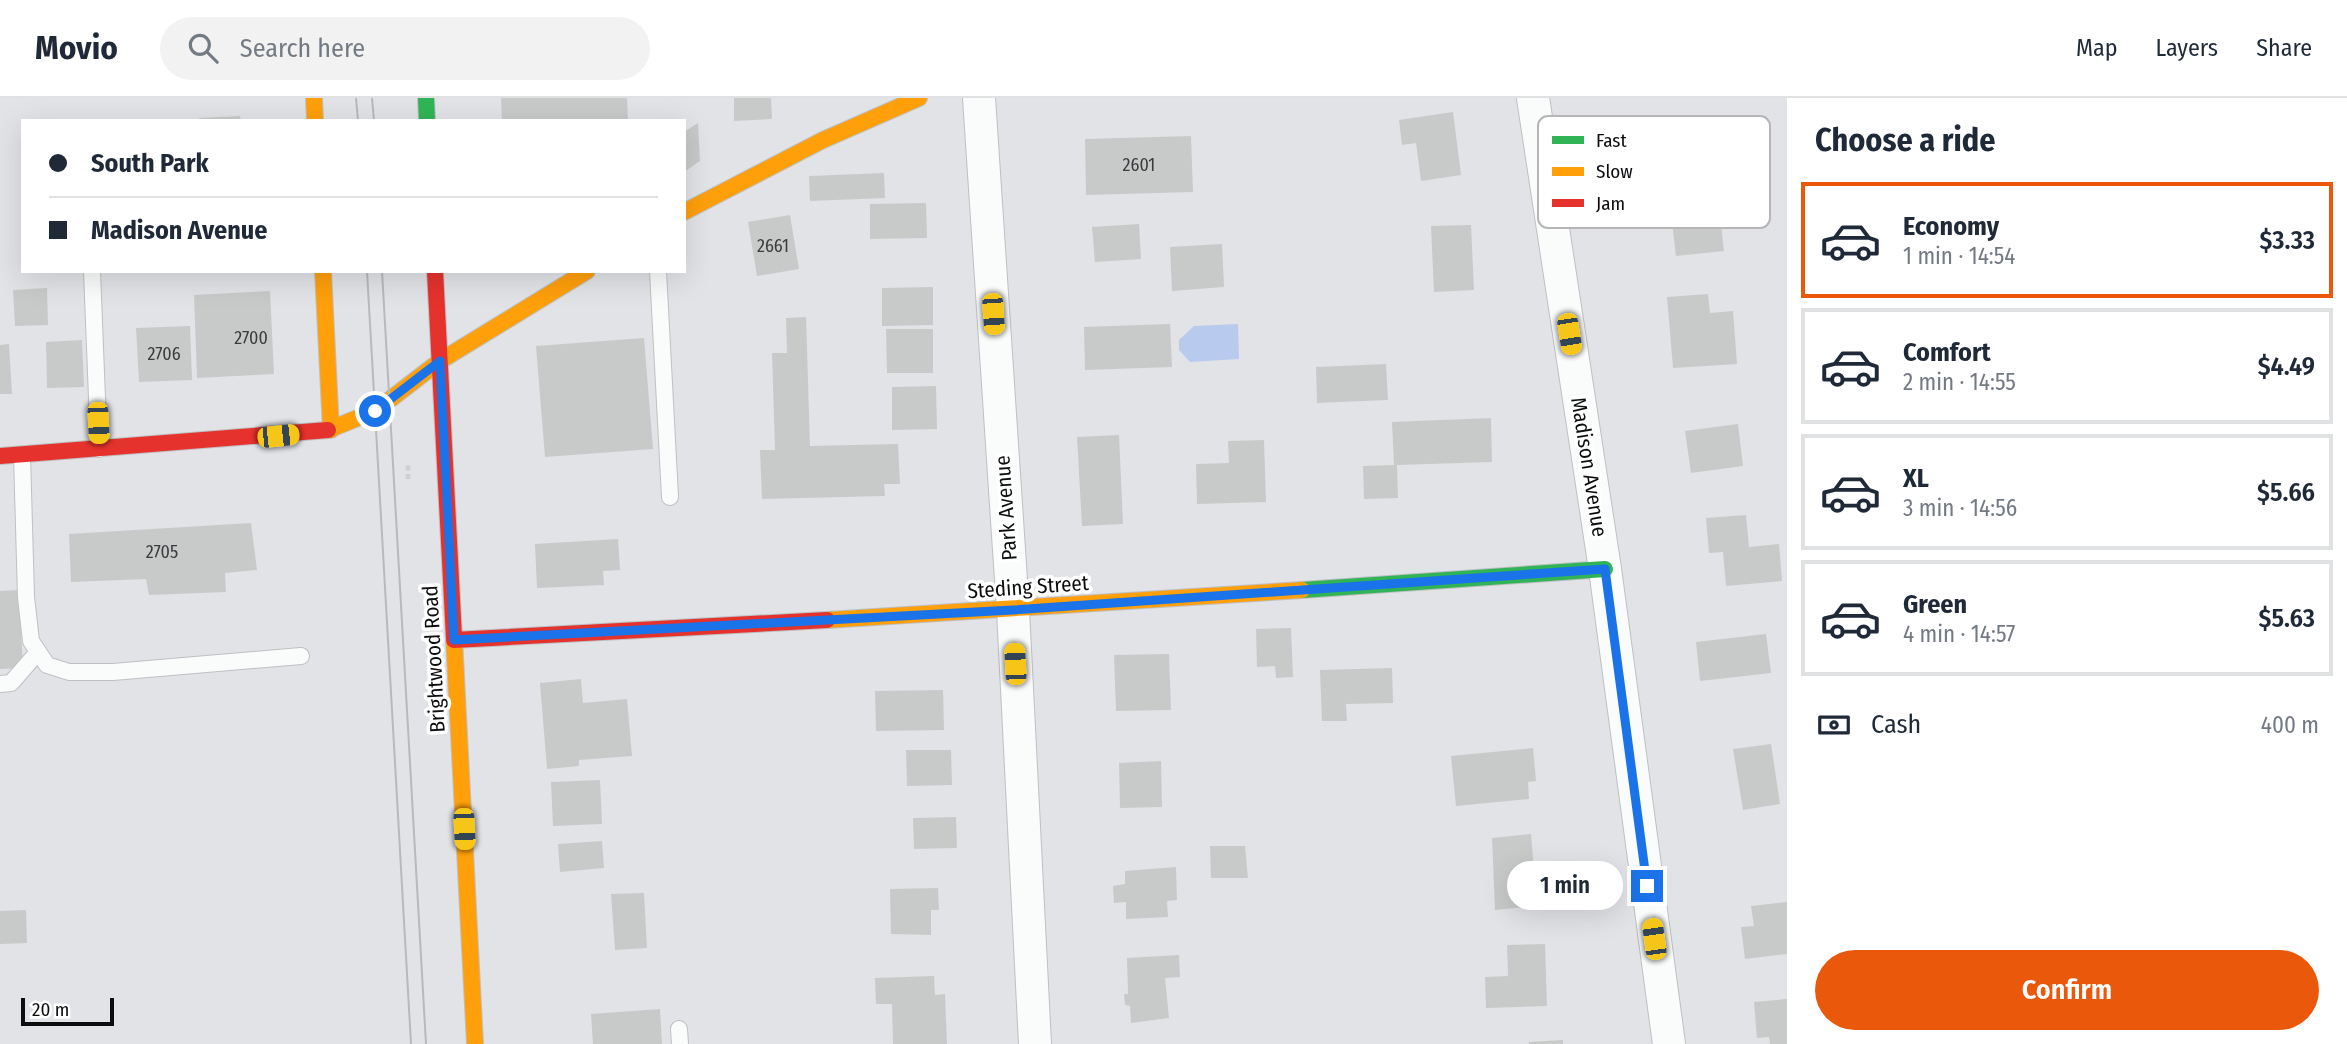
<!DOCTYPE html>
<html lang="en">
<head>
<meta charset="utf-8">
<style>
	:root { --surface:#fff; --page:#f2f2f3; --text:#1f2937; --muted:#747a83; --line:#e0e1e3; --accent:#ea580c }
	body { margin:0; font-family:"Fira Sans Condensed",sans-serif; background:var(--page); color:var(--text); height:100vh; display:flex; flex-direction:column; font-size:26px; white-space:nowrap }
	* { box-sizing:border-box; margin:0 }
	p { font-size:23px; color:var(--muted) }
	.icon { flex:none; width:38px; height:38px; fill:none; stroke:currentColor; stroke-width:2; stroke-linecap:round; stroke-linejoin:round }
	.map { position:relative; flex:1; overflow:hidden }
	.panel { display:flex; flex-direction:column; background:var(--surface); width:560px }
	.panel>* { flex:none }
	.top-card { position:absolute; left:21px; top:21px; width:665px; height:154px; border-radius:0px; box-shadow:0 7px 28px #0002; display:grid; align-content:center; height:154px; padding:0 28px; background:var(--surface) }
	.scale { position:absolute; left:21px; bottom:18px; width:93px; box-sizing:border-box; padding-left:7px; border:4px solid #0c0d0f; border-top:0; font-size:19px; line-height:24px; white-space:nowrap; color:#0c0d0f; -webkit-text-stroke:5px #fff; paint-order:stroke }
	.end { position:absolute; width:32px; height:32px; margin:-16px; border:9px solid #1a73e8; background:#fff; box-shadow:0 0 0 4px #fff }
	.from { border-radius:50% }
	.bubble { position:absolute; height:49px; border-radius:24px; background:var(--surface); box-shadow:0 7px 28px #0002; font-size:23px; font-weight:600; line-height:49px; text-align:center }
	.car { position:absolute; width:21px; height:42px; margin:-21px -10px; border-radius:9px; box-shadow:0 0 5px 2px #0007; background:linear-gradient(#f5c518 24%,#345 0 40%,#f5c518 0 76%,#345 0 86%,#f5c518 0) }
	.top-card b { display:flex; align-items:center; gap:24px; height:66px; font-size:26px }
	.top-card b+b { border-top:2px solid var(--line) }
	.top-card i { width:18px; height:18px; background:var(--text) }
	ul { padding:0; list-style:none }
	li { display:flex; align-items:center; gap:21px; height:116px; margin:0 14px 10px; padding:0 14px; border:4px solid var(--line); border-radius:0px }
	li div { flex:1 }
	li b { display:block; font-size:26px }
	li em { font-style:normal; font-weight:600 }
	li.on { border-color:var(--accent) }
	li>.icon { width:63px; height:63px; stroke-width:1.5 }
	h2 { padding:0 28px; font-size:32px; line-height:84px }
	.pay { display:flex; align-items:center; gap:18px; height:77px; padding:0 28px; font-size:26px }
	.pay p { margin-inline-start:auto }
	.primary-button { display:flex; gap:14px; margin-top:auto; padding:14px 28px }
	.primary-button a { flex:1; height:80px; border-radius:42px; background:var(--accent); color:#fff; font-size:28px; font-weight:600; line-height:80px; text-align:center }
	header { display:flex; align-items:center; gap:42px; box-sizing:border-box; height:98px; padding:0 35px; background:var(--surface); border-bottom:2px solid var(--line) }
	header strong { font-size:33px }
	nav { display:flex; gap:38px; margin-inline-start:auto; font-size:24px }
	.search { width:490px; height:63px; background:var(--page); display:flex; align-items:center; gap:18px; box-sizing:border-box; padding:0 24px; border-radius:38px; color:var(--muted); font-size:26px }
	main { display:flex; flex:1; min-height:0 }
	.map>svg:first-child { display:block }
</style>
</head>
<body>
<header>
<strong>Movio</strong>
<div class="search"><svg class="icon" aria-label="search" viewBox="0 0 24 24"><circle cx="10" cy="10" r="6"/><path d="M15 15l6 6"/></svg>Search here</div>
<nav><a>Map</a><a>Layers</a><a>Share</a></nav>
</header>
<main>
<div class="map">
<svg width="1787" height="946" viewBox="0 0 1787 946">
	<rect width="100%" height="100%" fill="#e1e3e6"/>
	<!-- water -->
	<path fill="#b8caee" d="M1238,226l1,35 -49,3 -11,-12v-10l15,-14z"/>
	<!-- building -->
	<path fill="#c8caca" d="M501,0h126l1,23h-126z
		M734,0h37l1,21 -38,2z
		M1453,14l8,63 -40,6 -5,-38 -14,2 -3,-25z
		M240,18l1,5h-41l-1,-3z
		M698,25l2,38 -16,11v-40z
		M1191,38l2,56 -107,3 -1,-56z
		M884,75l1,25 -75,3 -1,-25z
		M926,105l1,35 -57,1v-35z
		M1719,111l5,42 -48,5 -5,-42z
		M790,117l9,54 -42,7 -9,-54z
		M1139,126l2,35 -46,3 -3,-35z
		M1471,127l3,65 -40,2 -3,-66z
		M1222,146l2,43 -52,4 -2,-44z
		M933,189v38l-51,1v-38z
		M47,190l1,37 -33,1 -2,-36z
		M270,193l4,83 -77,4 -3,-83z
		M1708,196l2,19 23,-2 4,53 -64,4 -6,-71z
		M806,219l4,129 88,-2 2,40h-16l1,12 -123,3 -2,-49h15l-3,-97h15l-1,-35z
		M1170,226l2,43 -87,3 -1,-43z
		M190,228l2,54 -53,2 -3,-54z
		M886,231h47v44h-46z
		M644,240l9,111 -108,8 -9,-111z
		M82,242l2,47 -37,1 -1,-46z
		M9,246l3,50h-12v-49z
		M1386,266l2,36 -71,3 -1,-36z
		M936,288l1,43 -45,1v-43z
		M1491,320l1,44 -95,3 1,33 -34,1 -1,-33 31,-1 -2,-43z
		M1738,326l5,42 -52,7 -6,-42z
		M1119,337l4,89 -41,2 -5,-89z
		M1264,342l2,62 -69,2 -1,-40 33,-1 -1,-22z
		M1746,417l3,32 30,-3 3,37 -56,5 -3,-34 -14,1 -3,-35z
		M251,425l6,47 -32,3 1,19 -77,3 -3,-16 -75,3 -2,-48z
		M618,441l2,31 -17,1 1,14 -67,3 -2,-44z
		M19,492l4,78 -23,1v-78z
		M1291,530l2,49 -17,1 -1,-12 -18,1 -1,-38z
		M1766,536l5,39 -71,8 -4,-39z
		M1169,556l2,56 -55,1 -2,-56z
		M1392,570l1,35 -47,1 1,17h-25l-2,-51z
		M581,581l2,24 44,-4 5,57 -53,4v6l-32,3 -7,-86z
		M943,592l1,40 -68,1 -1,-40z
		M1771,646l9,60 -37,6 -10,-61z
		M1533,650l3,33 -8,1 1,17 -73,7 -5,-50z
		M906,652h45l1,35 -45,1z
		M1161,663l1,46 -42,1 -1,-45z
		M600,682l2,44 -49,2 -2,-44z
		M956,719l1,31 -43,1 -1,-31z
		M1531,736l6,72 -42,4 -3,-72z
		M602,743l2,27 -44,4 -2,-28z
		M1210,748h35l3,32h-37z
		M1176,769l1,33 -10,1 1,16 -42,2v-17l-12,1 -1,-17 12,-2v-13z
		M938,790l1,22h-8v25l-40,-1 -1,-45z
		M644,795l3,55 -32,2 -4,-56z
		M1787,804v52l-42,5 -4,-32 13,-1 -3,-20z
		M26,812l1,33 -27,1v-33z
		M1545,846l2,62 -61,2 -1,-31 23,-1 -1,-31z
		M1179,857l1,22 -15,1 4,40 -38,5 -1,-17 -5,-1 -1,-11h4l-1,-36z
		M934,878l1,19 10,-1 2,50h-54l-1,-40h-16l-1,-26z
		M1787,901v45h-17l-1,-7 -12,1 -3,-36z
		M660,911l2,35h-69l-2,-30z
		M1563,942v4h-34v-2z"/>
	<g fill="none" stroke-linecap="round" stroke-linejoin="round">
		<!-- lane casing -->
		<g stroke="#bec0c2" stroke-width="18">
			<path id="lane" d="M92,173l7,178
				M658,173l12,226
				M22,357l4,142 5,44 16,24 22,7h44l188,-16
				M0,586l11,-1 27,-31
				M679,931l1,15"/>
		</g>
		<!-- street casing -->
		<g stroke="#bec0c2" stroke-width="34">
			<path id="street" d="M979,0l34,512 22,434
				M1533,0l72,471 64,475"/>
		</g>
		<!-- fast casing -->
		<g stroke="#bec0c2" stroke-width="18">
			<path id="fast" d="M426,0l1,23
				M1302,492l303,-21"/>
		</g>
		<!-- slow casing -->
		<g stroke="#bec0c2" stroke-width="18">
			<path id="slow" d="M314,0l1,23
				M684,114l139,-72 96,-42
				M323,173l8,159
				M328,332l47,-19 65,-50 147,-90
				M827,522l475,-30
				M454,540l21,406"/>
		</g>
		<!-- jam casing -->
		<g stroke="#bec0c2" stroke-width="18">
			<path id="jam" d="M435,173l19,367
				M0,358l328,-26
				M454,542l373,-20"/>
		</g>
		<!-- path -->
		<path stroke="#cfcfd1" stroke-width="4.5" stroke-dasharray="5 3.5" stroke-linecap="butt" d="M408,381v-17"/>
		<!-- lane -->
		<use href="#lane" stroke="#fafbfb" stroke-width="16"/>
		<!-- street -->
		<use href="#street" stroke="#fafbfb" stroke-width="32"/>
		<!-- fast -->
		<use href="#fast" stroke="#30b455" stroke-width="16"/>
		<!-- slow -->
		<use href="#slow" stroke="#ff9f0a" stroke-width="16"/>
		<!-- jam -->
		<use href="#jam" stroke="#e5322d" stroke-width="16"/>
		<!-- tram -->
		<path stroke="#b9b9ba" stroke-width="2" d="M356,0l2,23
			M372,0l2,23
			M367,173l44,773
			M382,173l44,773"/>
	</g>
	<g fill="none" stroke-linecap="round" stroke-linejoin="round">
		<!-- route -->
		<path stroke="#1a73e8" stroke-width="9" d="M375,313l65,-50 14,279 559,-30 592,-41 42,317"/>
	</g>
	<g text-anchor="middle" stroke-width="7" stroke-linejoin="round" paint-order="stroke">
		<!-- number labels -->
		<g font-size="18" fill="#3b3c3e">
			<text x="1139" y="73">2601</text>
			<text x="773" y="154">2661</text>
			<text x="251" y="246">2700</text>
			<text x="164" y="262">2706</text>
			<text x="162" y="460">2705</text>
		</g>
		<!-- street labels -->
		<g font-size="21" fill="#0c0d0f" stroke="#fff">
			<text transform="translate(1589 369) rotate(81)" y="7">Madison Avenue</text>
			<text transform="translate(1006 410) rotate(-94)" y="7">Park Avenue</text>
			<text transform="translate(1028 489) rotate(-4)" y="7">Steding Street</text>
			<text transform="translate(434 561) rotate(-93)" y="7">Brightwood Road</text>
		</g>
	</g>
	<!-- legend -->
	<rect x="1538" y="18" width="232" height="112" rx="10" fill="#fff" stroke="#b6b6b7" stroke-width="2"/>
	<rect x="1552" y="38" width="32" height="8" fill="#30b455"/>
	<rect x="1552" y="69" width="32" height="9" fill="#ff9f0a"/>
	<rect x="1552" y="101" width="32" height="8" fill="#e5322d"/>
	<g font-size="19" fill="#0c0d0f">
		<text x="1596" y="49">Fast</text>
		<text x="1596" y="80">Slow</text>
		<text x="1596" y="112">Jam</text>
	</g>
</svg>
<div class="scale">20 m</div>
<i class="end from" style="left:375px;top:313px"></i>
<i class="end" style="left:1647px;top:788px"></i>
<div class="bubble" style="left:1507px;top:763px;width:116px">1 min</div>
<i class="car" style="left:993px;top:216px;rotate:176deg"></i>
<i class="car" style="left:1569px;top:236px;rotate:171deg"></i>
<i class="car" style="left:98px;top:325px;rotate:177deg"></i>
<i class="car" style="left:278px;top:338px;rotate:84deg"></i>
<i class="car" style="left:1015px;top:566px;rotate:357deg"></i>
<i class="car" style="left:464px;top:731px;rotate:177deg"></i>
<i class="car" style="left:1654px;top:841px;rotate:352deg"></i>
<div class="top-card">
<b><i class="from"></i>South Park</b>
<b><i></i>Madison Avenue</b>
</div>
</div>
<section class="panel">
<h2>Choose a ride</h2>
<ul>
<li class="on"><svg class="icon" aria-label="car" viewBox="0 0 24 24"><path d="M5 17H2v-5l4-1 3-4h7l3 4 3 1v5h-3M9 17h6M6 11h13"/><circle cx="7" cy="17" r="2"/><circle cx="17" cy="17" r="2"/></svg><div><b>Economy</b><p>1 min · 14:54</p></div><em>$3.33</em></li>
<li><svg class="icon" aria-label="car" viewBox="0 0 24 24"><path d="M5 17H2v-5l4-1 3-4h7l3 4 3 1v5h-3M9 17h6M6 11h13"/><circle cx="7" cy="17" r="2"/><circle cx="17" cy="17" r="2"/></svg><div><b>Comfort</b><p>2 min · 14:55</p></div><em>$4.49</em></li>
<li><svg class="icon" aria-label="car" viewBox="0 0 24 24"><path d="M5 17H2v-5l4-1 3-4h7l3 4 3 1v5h-3M9 17h6M6 11h13"/><circle cx="7" cy="17" r="2"/><circle cx="17" cy="17" r="2"/></svg><div><b>XL</b><p>3 min · 14:56</p></div><em>$5.66</em></li>
<li><svg class="icon" aria-label="car" viewBox="0 0 24 24"><path d="M5 17H2v-5l4-1 3-4h7l3 4 3 1v5h-3M9 17h6M6 11h13"/><circle cx="7" cy="17" r="2"/><circle cx="17" cy="17" r="2"/></svg><div><b>Green</b><p>4 min · 14:57</p></div><em>$5.63</em></li>
</ul>
<div class="pay"><svg class="icon" aria-label="cash" viewBox="0 0 24 24"><path d="M3 7h18v10H3z"/><circle cx="12" cy="12" r="2"/></svg>Cash<p>400 m</p></div>
<div class="primary-button"><a>Confirm</a></div>
</section>
</main>
</body>
</html>
